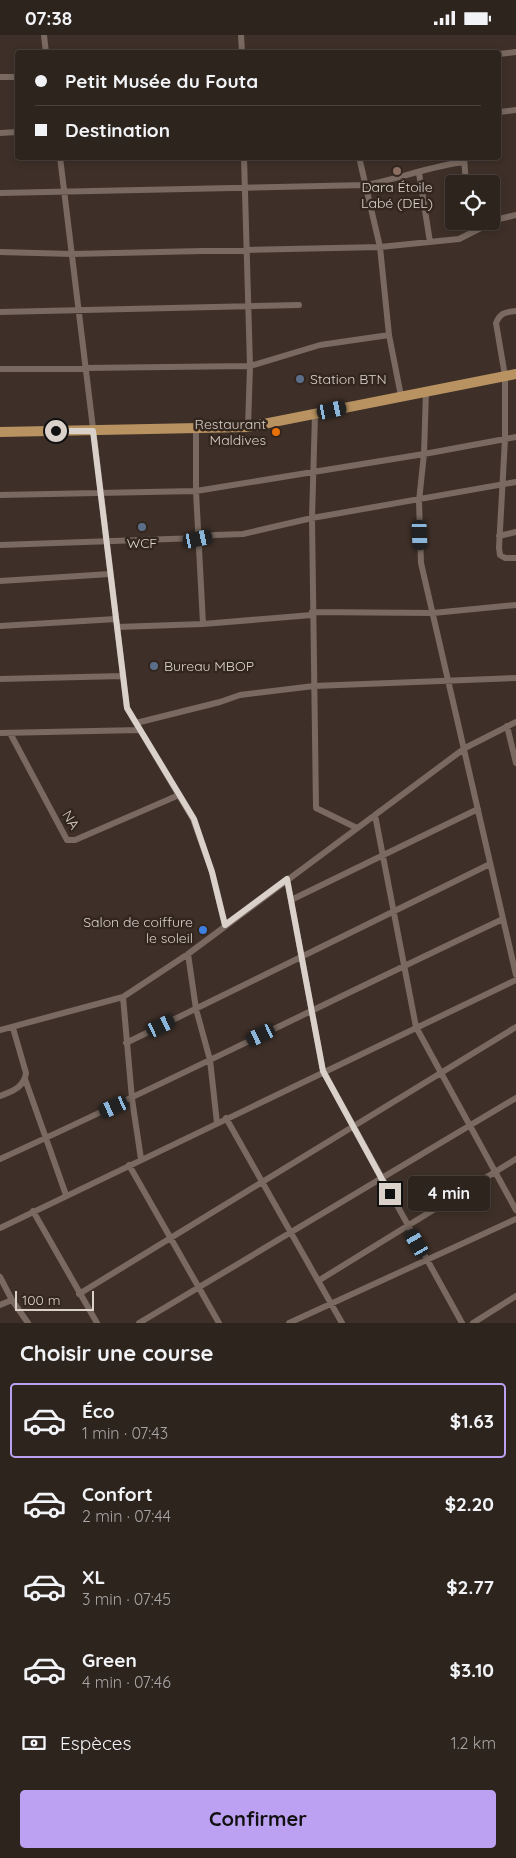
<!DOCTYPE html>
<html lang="fr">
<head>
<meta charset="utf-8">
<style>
	:root { --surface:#2e241e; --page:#362c27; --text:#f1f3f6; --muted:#a7a4a4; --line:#49413c; --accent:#bca0f2 }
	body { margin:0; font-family:Quicksand,sans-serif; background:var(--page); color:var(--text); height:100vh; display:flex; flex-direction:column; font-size:19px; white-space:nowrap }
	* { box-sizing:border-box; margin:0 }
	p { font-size:16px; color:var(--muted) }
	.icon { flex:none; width:28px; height:28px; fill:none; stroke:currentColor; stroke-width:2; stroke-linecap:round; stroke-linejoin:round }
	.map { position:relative; height:1288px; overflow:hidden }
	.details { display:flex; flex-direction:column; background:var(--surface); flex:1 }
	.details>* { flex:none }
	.guide { position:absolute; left:15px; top:15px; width:486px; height:110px; border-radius:5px; box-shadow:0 2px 8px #0003,0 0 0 1px var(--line); display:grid; align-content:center; height:110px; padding:0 20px; background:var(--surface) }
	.buttons { position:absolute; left:445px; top:140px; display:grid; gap:10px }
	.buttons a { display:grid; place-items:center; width:55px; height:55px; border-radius:5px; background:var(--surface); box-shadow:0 2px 8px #0003,0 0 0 1px var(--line); font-size:25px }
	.scale { position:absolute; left:15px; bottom:12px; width:79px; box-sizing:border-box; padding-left:5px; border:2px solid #dad1cb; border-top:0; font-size:14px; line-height:18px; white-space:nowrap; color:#dad1cb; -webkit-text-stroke:4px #33261e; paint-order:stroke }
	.end { position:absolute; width:22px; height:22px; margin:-11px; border:6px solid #dad1cb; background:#111; box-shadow:0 0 0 2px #111 }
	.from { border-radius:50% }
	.bubble { position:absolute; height:35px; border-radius:5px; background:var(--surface); box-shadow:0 2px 8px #0003,0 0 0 1px var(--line); font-size:16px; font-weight:700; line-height:35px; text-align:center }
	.car { position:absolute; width:15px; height:30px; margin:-15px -8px; border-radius:6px; box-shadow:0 0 4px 1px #0007; background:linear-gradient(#222 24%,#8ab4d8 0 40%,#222 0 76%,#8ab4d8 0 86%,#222 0) }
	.guide b { display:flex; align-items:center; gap:18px; height:48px; font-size:19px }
	.guide b+b { border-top:1px solid var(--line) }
	.guide i { width:12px; height:12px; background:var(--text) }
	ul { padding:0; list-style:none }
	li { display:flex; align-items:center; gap:15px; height:75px; margin:0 10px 8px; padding:0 10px; border:2px solid transparent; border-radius:5px }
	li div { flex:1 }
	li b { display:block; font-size:19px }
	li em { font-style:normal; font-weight:700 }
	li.active { border-color:var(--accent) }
	li>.icon { width:45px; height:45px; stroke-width:1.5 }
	h2 { padding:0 20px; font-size:22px; line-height:60px }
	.pay { display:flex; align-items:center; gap:12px; height:55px; padding:0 20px; font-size:19px }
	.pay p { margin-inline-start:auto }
	.cta { display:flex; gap:10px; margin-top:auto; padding:10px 20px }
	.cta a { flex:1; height:58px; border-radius:5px; background:var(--accent); color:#111; font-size:20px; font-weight:700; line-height:58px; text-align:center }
	.status { display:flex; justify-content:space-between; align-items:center; height:35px; padding:0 25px; background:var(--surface); direction:ltr }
	.status svg { height:14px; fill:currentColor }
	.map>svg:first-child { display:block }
</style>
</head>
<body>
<div class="status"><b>07:38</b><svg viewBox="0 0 49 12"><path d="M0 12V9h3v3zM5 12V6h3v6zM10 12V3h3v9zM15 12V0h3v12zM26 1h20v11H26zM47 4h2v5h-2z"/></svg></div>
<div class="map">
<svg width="516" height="1288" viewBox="0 0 516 1288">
	<rect width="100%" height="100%" fill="#3e3028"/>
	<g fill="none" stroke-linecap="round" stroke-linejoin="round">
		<!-- minor -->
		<path stroke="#796960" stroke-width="6" d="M44,0l2,18
			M241,0l1,18
			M499,19l17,-2
			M0,42h18
			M499,77l17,-2
			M0,98l18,-1
			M60,122l67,551 66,111 19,53 13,53
			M244,122l6,209 -2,61
			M359,122l21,90 9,88 12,61
			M464,122l2,27
			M419,138l11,69
			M0,158l365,-8c34,-6 65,-19 99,-23
			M0,217l72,2 308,-7 79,-8 40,-20 17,-4
			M516,276c-11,1 -16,2 -20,12l9,53v63l-6,109 1,7 5,3h11
			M0,277l299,-7
			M0,334l250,-3 70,-21 69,-10
			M426,356l-2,63 -5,47 2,62 95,412
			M315,379l-3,104 4,290 41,20
			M196,394v62l7,133
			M0,460l196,-4 228,-37 92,-17
			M499,501l17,-4
			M0,510l198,-7 17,-3 28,-1 69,-16 204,-36
			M0,546l110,-7
			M312,577l121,1 83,-8
			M0,591l116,-7
			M117,592l86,-3 109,-9
			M0,644l123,-3
			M136,688l84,-21 20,-7 74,-9 202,-8
			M507,691l9,37
			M0,698l140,-3
			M10,698l57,107h8l104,-45
			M375,780l41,212 100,183
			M287,844l36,192 139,252
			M291,865l187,-91
			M188,919l8,55 14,51 7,63
			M123,962l9,102 9,60
			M0,995l123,-33 65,-43 277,-206 51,-26
			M126,1008l364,-179
			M25,1044l41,116
			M0,1061c12,-5 24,-8 26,-23l-13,-45
			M226,1083l116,205
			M0,1124c169,-77 335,-161 503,-240
			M129,1130l90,158
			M33,1176l64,112
			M0,1193l516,-248
			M0,1242l12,23 16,23
			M318,1246l198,-122
			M79,1259l437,-267
			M0,1270l12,-5
			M139,1288l377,-225
			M289,1288l227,-104
			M473,1288l43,-27"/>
		<!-- trunk -->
		<path stroke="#b89260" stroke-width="10" d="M0,397l248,-5 268,-53"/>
	</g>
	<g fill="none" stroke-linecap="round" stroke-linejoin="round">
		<!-- route -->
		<path stroke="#dad1cb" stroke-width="6" d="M56,396h37l34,277 67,111 18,53 13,53 62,-46 36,192 67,123"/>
	</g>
	<!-- markers -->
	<circle fill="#8d6e63" stroke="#33261e" stroke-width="2" cx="397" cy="136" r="5"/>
	<g fill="#5c6f8a" stroke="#33261e" stroke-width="2">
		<circle cx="300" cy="344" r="5"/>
		<circle cx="142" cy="492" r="5"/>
		<circle cx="154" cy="631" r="5"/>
	</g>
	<circle fill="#e8710a" stroke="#33261e" stroke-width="2" cx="276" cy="397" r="5"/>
	<circle fill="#3f7fe0" stroke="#33261e" stroke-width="2" cx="203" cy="895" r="5"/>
	<g text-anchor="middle" stroke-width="5" stroke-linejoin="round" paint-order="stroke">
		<!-- poi labels -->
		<g font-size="14" fill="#dad1cb" stroke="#33261e">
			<text x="397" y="157">Dara Étoile<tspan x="397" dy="16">Labé (DEL)</tspan></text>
			<text x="310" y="349" text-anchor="start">Station BTN</text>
			<text x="266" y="394" text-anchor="end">Restaurant<tspan x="266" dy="16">Maldives</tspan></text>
			<text x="142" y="513">WCF</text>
			<text x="164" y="636" text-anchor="start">Bureau MBOP</text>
			<text x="193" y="892" text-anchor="end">Salon de coiffure<tspan x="193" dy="16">le soleil</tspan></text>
		</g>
		<!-- street labels -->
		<g font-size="14" fill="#dad1cb" stroke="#33261e">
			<text transform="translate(71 785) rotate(59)" y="5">NA</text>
		</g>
	</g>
</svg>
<div class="buttons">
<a><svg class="icon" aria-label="locate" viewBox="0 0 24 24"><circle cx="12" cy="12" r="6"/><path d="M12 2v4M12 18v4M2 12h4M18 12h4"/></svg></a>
</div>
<div class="scale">100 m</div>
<i class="end from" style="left:56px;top:396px"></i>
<i class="end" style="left:390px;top:1159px"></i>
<div class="bubble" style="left:408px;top:1141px;width:82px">4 min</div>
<i class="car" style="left:332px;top:375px;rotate:78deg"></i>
<i class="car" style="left:420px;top:500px;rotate:178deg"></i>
<i class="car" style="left:198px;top:504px;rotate:78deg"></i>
<i class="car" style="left:161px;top:991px;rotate:64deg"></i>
<i class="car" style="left:261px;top:1000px;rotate:244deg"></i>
<i class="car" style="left:114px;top:1072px;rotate:246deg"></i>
<i class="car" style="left:417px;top:1208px;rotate:330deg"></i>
<div class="guide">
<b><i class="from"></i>Petit Musée du Fouta</b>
<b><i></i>Destination</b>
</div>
</div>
<section class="details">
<h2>Choisir une course</h2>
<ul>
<li class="active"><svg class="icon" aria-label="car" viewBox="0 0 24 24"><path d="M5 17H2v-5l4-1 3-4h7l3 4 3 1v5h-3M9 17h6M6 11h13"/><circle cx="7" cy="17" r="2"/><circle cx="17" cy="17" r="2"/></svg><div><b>Éco</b><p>1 min · 07:43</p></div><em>$1.63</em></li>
<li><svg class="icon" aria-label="car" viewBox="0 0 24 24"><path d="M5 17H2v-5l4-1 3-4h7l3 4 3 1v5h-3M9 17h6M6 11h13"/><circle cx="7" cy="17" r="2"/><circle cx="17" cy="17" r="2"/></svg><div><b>Confort</b><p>2 min · 07:44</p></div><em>$2.20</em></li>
<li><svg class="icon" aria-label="car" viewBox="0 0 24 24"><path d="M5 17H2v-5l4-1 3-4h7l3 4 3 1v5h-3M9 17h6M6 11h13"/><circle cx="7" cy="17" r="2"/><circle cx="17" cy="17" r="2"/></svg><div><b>XL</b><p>3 min · 07:45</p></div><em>$2.77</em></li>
<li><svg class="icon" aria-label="car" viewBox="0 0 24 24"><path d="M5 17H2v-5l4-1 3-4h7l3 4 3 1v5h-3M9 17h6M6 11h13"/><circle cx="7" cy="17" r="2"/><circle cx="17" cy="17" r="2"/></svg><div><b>Green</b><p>4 min · 07:46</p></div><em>$3.10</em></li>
</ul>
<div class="pay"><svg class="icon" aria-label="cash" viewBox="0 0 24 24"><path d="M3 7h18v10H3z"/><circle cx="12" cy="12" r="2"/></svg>Espèces<p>1.2 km</p></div>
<div class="cta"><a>Confirmer</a></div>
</section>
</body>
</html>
